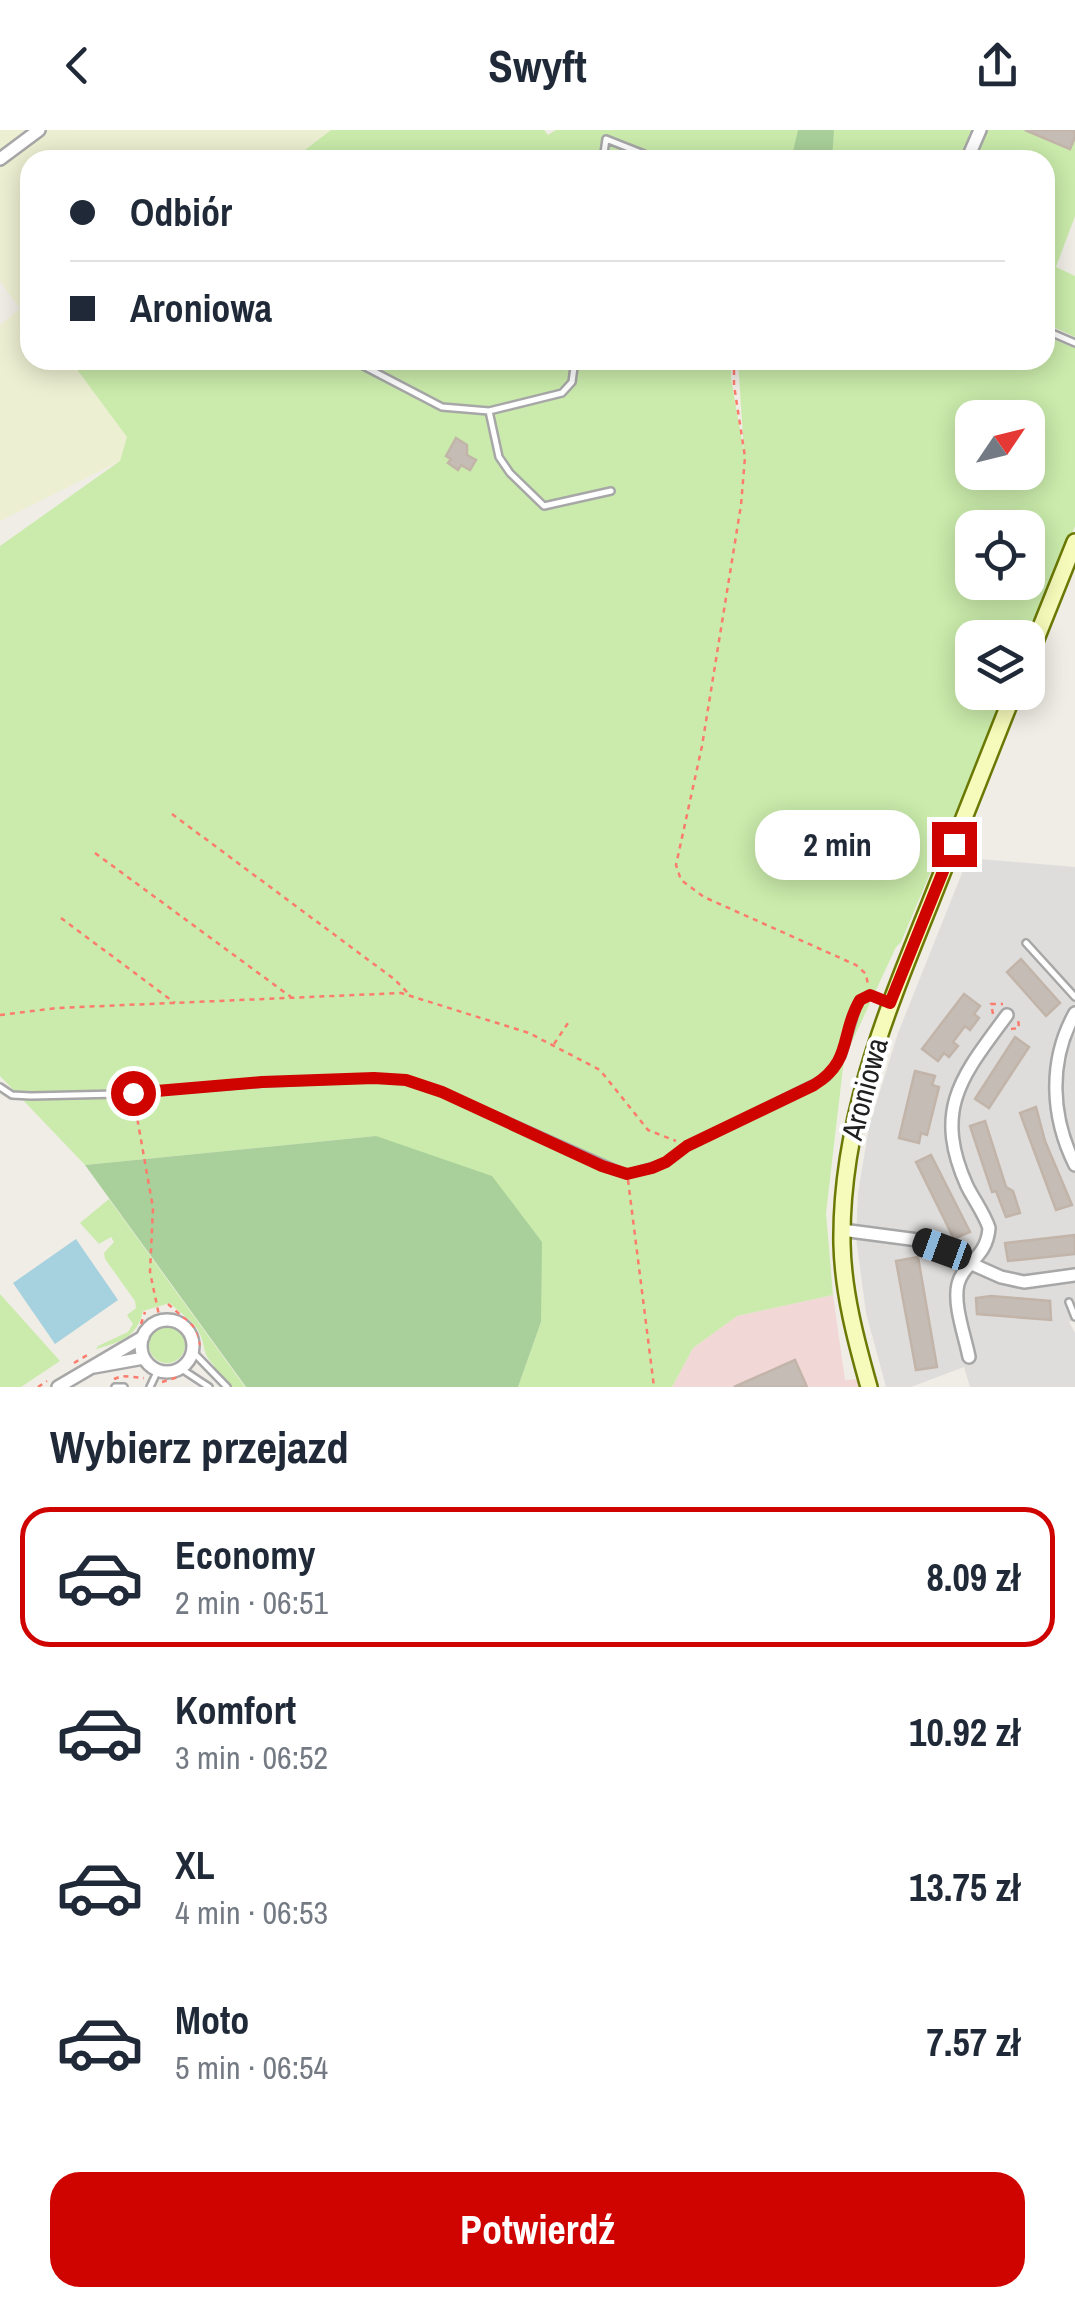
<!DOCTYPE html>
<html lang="pl">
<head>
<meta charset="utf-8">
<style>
	:root { --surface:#fff; --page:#f6f6f7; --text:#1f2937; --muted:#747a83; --line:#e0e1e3; --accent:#cf0300 }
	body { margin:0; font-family:"Archivo Narrow",sans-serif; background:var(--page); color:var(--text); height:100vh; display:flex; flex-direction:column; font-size:38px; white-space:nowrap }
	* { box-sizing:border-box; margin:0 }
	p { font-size:32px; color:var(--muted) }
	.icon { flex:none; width:55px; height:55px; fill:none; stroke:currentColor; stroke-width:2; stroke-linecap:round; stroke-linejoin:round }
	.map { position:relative; height:1257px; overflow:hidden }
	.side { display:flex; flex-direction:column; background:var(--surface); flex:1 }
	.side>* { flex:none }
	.banner { position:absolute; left:20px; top:20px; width:1035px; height:220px; border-radius:30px; box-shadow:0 5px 25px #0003; display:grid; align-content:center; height:220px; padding:0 50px; background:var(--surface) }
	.needle { width:65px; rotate:55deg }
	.fabs { position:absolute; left:955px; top:270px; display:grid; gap:20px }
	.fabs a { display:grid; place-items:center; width:90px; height:90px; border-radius:20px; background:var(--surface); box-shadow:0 5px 25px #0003; font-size:50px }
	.end { position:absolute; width:45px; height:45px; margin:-22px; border:12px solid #cf0300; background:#fff; box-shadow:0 0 0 5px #fff }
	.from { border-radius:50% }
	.bubble { position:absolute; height:70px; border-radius:30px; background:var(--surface); box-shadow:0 5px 25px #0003; font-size:32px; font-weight:700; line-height:70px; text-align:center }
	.car { position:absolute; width:30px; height:60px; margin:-30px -15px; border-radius:12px; box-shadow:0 0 8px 2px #0007; background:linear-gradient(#222 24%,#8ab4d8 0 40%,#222 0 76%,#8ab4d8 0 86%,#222 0) }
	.banner b { display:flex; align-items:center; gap:35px; height:95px; font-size:38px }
	.banner b+b { border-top:2px solid var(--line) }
	.banner i { width:25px; height:25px; background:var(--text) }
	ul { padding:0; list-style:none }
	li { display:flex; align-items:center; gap:30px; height:140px; margin:0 20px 15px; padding:0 30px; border:5px solid transparent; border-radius:30px }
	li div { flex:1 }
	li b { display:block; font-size:38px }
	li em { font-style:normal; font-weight:700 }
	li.on { border-color:var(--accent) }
	li>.icon { width:90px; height:90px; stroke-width:1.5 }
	h2 { padding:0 50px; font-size:45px; line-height:120px }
	.button { display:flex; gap:20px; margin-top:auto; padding:20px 50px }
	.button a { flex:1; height:115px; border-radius:30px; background:var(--accent); color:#fff; font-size:40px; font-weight:700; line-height:115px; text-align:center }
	header { display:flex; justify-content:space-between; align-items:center; height:130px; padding:0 50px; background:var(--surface); font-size:45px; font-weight:700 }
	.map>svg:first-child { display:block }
</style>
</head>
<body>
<header><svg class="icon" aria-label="back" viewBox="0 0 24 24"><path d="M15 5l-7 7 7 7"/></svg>Swyft<svg class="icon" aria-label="share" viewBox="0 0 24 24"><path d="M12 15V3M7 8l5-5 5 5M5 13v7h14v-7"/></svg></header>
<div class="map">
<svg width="1075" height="1257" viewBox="0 0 1075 1257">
	<rect width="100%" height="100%" fill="#f0ede6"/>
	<!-- residential -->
	<path fill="#dedddc" d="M968,728l107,9v452l-6,3 6,11v54h-105l-6,-20 -53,20h-25l-20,-74 -10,-75 2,-45 11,-66 29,-94z"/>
	<!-- commercial -->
	<path fill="#f1d7d5" d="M833,1165l12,85 15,-1 3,8h-191l21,-39 44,-32z"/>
	<!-- farmland -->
	<path fill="#ecefd1" d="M0,0h331l-39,30h-262v200h40l57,77 -7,24 -120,60v-196l20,-16 -20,-28z"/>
	<!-- grass -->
	<path fill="#caebab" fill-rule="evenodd" d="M331,0h213l4,5 8,-5h519v86l-19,51 19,9v61l-30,-14v-163h-753z
		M1045,206l30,12v178l-47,116v-4h-56v54l34,1 -105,249 -5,5 -52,112 -18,154 7,82 -96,21 -44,32 -21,39h-154l23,-65 -165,-186 -291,29 -85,-89v-530l120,-85 7,-24 -57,-77h661v19l13,73 -6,-92h307zM972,288h56v54h-56zM972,398h56v54h-56z
		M109,1069l136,188h-15l-18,-19 2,-3c-12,-11 -8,-17 -14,-31 -5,-13 -21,-21 -30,-31l-27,8c-6,27 -23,31 -47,38l2,-3 30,-14 5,-8 -6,-9 9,-7 -1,-7 -30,-42 -1,-6 10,-11 -3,-5 -12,7 -19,-21z
		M0,1164l60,67 -39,26h-21z
		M149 1215a18 18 0 1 1 36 0a18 18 0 1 1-36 0Z"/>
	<!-- forest -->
	<path fill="#a9d09a" d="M798,0h36l-2,30h-41z
		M376,1006l116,40 50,66 -1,80 -23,65h-272l-161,-222z"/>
	<!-- water -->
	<path fill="#a6d1de" d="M76,1109l42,61 -63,44 -42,-61z"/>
	<!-- building -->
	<path fill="#c5bdb5" stroke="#c2b4a8" stroke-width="2.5" d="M1025,0h50v7l-5,12z
		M456,308l11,7v10l9,5 -6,10 -9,-5 -3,5 -10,-7 3,-4 -5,-3z
		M1021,829l39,44 -14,13 -39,-44z
		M964,864l16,12 -6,8 5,4 -9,12 -5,-4 -12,16 5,4 -9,11 -5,-4 -6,8 -16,-12z
		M1015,907l14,10 -40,61 -14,-9z
		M915,941l20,5 -3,9 7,2 -12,48 -6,-2 -2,10 -20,-5z
		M1036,977l9,34 27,64 -16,5 -36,-97z
		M985,991l21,66 7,4 7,22 -14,4 -10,-26 -4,1 -22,-66z
		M931,1025l39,77 -16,7 -38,-77z
		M1075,1105v19l-67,7 -3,-18z
		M918,1127l19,110 -21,3 -20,-109z
		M991,1166l59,5 1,19 -74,-6 -1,-16z
		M795,1230l12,27h-73z"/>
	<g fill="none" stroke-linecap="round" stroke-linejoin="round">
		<!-- lane casing -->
		<g stroke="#a7a7a7" stroke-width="10">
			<path id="lane" d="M603,30l3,-21 53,21
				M1045,200l30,13
				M352,230l90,47 47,4 73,-18 10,-11 3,-22
				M489,281l10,46 11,16 34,33 67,-15
				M1026,813l49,54
				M0,957l12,8 19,1 87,-2 144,-11 112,-5 33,2 35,12 185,82 40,-12 20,-16 140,-69 15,-21 17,-56 11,-5 17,7
				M1069,1172l6,15
				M193,1222l34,35
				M180,1238l29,19
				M115,1257h9
				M150,1257l8,-17"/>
		</g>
		<!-- street casing -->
		<g stroke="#a7a7a7" stroke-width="16">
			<path id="street" d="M0,29l39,-29
				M967,30l13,-30
				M1075,883c-27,48 -24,104 0,152
				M842,1100l76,10 83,37 23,5 51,-7
				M141 1216a26 26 0 1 1 52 0a26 26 0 1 1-52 0Z
				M969,1227c-4,-21 -16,-52 -11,-73 5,-21 29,-26 31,-56 -5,-15 -15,-28 -22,-42 -35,-78 -4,-111 40,-171
				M94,1237l50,-9
				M58,1257l85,-50"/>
		</g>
		<!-- secondary casing -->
		<g stroke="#6b7904" stroke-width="20">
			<path id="secondary" d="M1028,529l47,-117
				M869,1257c-13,-46 -26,-95 -27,-143 -2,-120 43,-229 87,-338 28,-71 57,-142 85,-214"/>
		</g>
		<!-- path -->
		<path stroke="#fb7c6c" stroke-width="2.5" stroke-dasharray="5 5" stroke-linecap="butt" d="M734,230v25l11,72 -4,48 -39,241 -26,119 5,15 23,17 152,68 10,9 2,11
			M172,684l222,165 15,15
			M95,723l196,144
			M61,788l114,85
			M993,884l-2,-10h12
			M0,885l57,-7 344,-15 128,40 71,37 48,60 28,11
			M1011,899l8,-1 -1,-10
			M554,914l14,-21
			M134,970l19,108 -3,64 10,48
			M628,1050l26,207
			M168,1174l25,22 7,19
			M141,1194l4,-12
			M74,1233l15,-9
			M114,1249l8,-3 22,2
			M162,1252l16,-5
			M38,1257l9,-6"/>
		<!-- lane -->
		<use href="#lane" stroke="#fff" stroke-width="5"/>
		<!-- street -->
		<use href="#street" stroke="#fff" stroke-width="11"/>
		<!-- secondary -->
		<use href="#secondary" stroke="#f6faba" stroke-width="15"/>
	</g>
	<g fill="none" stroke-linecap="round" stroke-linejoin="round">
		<!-- route -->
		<path stroke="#cf0300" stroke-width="12" d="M133,963l129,-11 112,-4 32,2 36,12 160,74 25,8 25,-6 14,-6 21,-16 127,-61c39,-24 26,-52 46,-85l10,-5 20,8 64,-159"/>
	</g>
	<g text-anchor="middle" stroke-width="8" stroke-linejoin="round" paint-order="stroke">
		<!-- street labels -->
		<g font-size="30" fill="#202020" stroke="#fff">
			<text transform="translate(865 959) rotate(-75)" y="10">Aroniowa</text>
		</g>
	</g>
</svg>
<div class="fabs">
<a><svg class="needle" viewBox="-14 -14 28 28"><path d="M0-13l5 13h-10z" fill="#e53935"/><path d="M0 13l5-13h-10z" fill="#747a83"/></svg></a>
<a><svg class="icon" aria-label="locate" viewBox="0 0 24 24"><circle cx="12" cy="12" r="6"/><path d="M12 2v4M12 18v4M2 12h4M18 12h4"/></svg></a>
<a><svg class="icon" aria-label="layers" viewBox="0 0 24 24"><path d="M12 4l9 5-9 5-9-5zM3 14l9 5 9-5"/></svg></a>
</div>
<i class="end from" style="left:133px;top:963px"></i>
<i class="end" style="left:954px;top:714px"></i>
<div class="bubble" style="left:755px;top:680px;width:165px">2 min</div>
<i class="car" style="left:942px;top:1119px;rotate:290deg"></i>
<div class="banner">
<b><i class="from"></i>Odbiór</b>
<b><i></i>Aroniowa</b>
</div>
</div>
<section class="side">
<h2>Wybierz przejazd</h2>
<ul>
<li class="on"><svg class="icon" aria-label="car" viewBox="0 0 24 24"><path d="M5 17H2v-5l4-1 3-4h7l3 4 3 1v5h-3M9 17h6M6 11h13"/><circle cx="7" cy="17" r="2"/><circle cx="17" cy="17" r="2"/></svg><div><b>Economy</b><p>2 min · 06:51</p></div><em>8.09 zł</em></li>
<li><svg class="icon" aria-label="car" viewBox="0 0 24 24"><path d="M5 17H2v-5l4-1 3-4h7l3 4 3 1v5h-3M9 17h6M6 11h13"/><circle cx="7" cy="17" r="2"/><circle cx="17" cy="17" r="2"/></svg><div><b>Komfort</b><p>3 min · 06:52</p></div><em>10.92 zł</em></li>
<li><svg class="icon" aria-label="car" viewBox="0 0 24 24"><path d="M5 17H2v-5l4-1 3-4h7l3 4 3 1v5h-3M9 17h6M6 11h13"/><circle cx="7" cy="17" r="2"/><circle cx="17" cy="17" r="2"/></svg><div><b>XL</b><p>4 min · 06:53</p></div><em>13.75 zł</em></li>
<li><svg class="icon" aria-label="car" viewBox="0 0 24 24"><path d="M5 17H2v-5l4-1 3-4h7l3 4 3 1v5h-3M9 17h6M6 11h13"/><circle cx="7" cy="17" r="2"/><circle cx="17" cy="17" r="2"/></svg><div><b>Moto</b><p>5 min · 06:54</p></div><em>7.57 zł</em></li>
</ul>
<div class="button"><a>Potwierdź</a></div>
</section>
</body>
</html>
